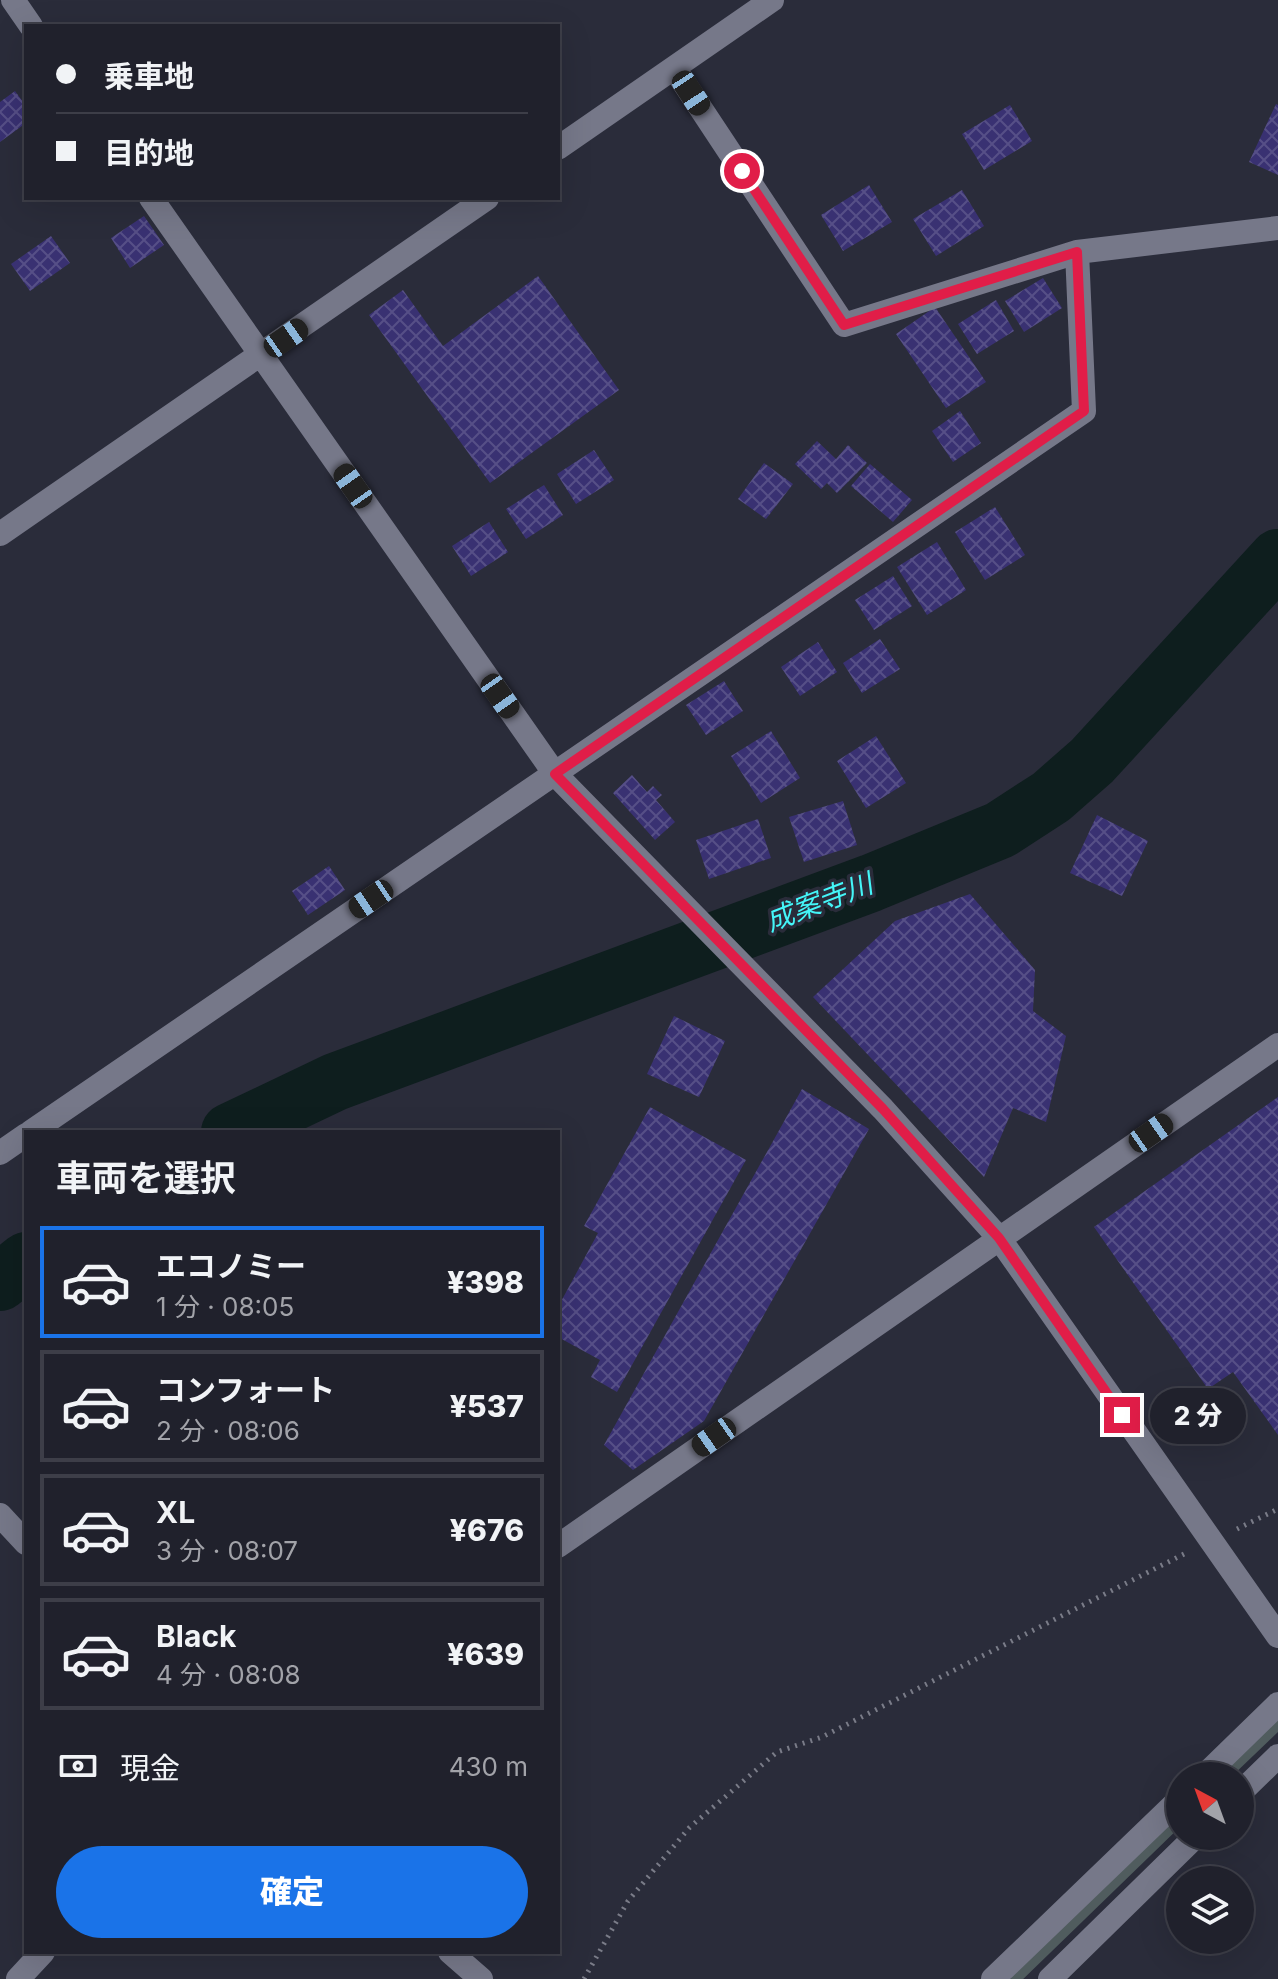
<!DOCTYPE html>
<html lang="ja">
<head>
<meta charset="utf-8">
<style>
	:root { --surface:#20212c; --page:#282934; --text:#f1f3f6; --muted:#a2a3a9; --line:#3d3e48; --accent:#1a73e8 }
	body { margin:0; font-family:Inter,"Noto Sans JP",sans-serif; background:var(--page); color:var(--text); height:100vh; display:flex; flex-direction:column; font-size:30px; white-space:nowrap }
	* { box-sizing:border-box; margin:0 }
	p { font-size:26px; color:var(--muted) }
	.icon { flex:none; width:44px; height:44px; fill:none; stroke:currentColor; stroke-width:2; stroke-linecap:round; stroke-linejoin:round }
	.map { position:relative; flex:1; overflow:hidden }
	.sheet { position:absolute; left:24px; top:1130px; width:536px; height:824px; display:flex; flex-direction:column; background:var(--surface); border-radius:0px; box-shadow:0 8px 32px #0002,0 0 0 2px var(--line) }
	.sheet>* { flex:none }
	.guide { position:absolute; left:24px; top:24px; width:536px; height:176px; border-radius:0px; box-shadow:0 8px 32px #0002,0 0 0 2px var(--line); display:grid; align-content:center; height:176px; padding:0 32px; background:var(--surface) }
	.needle { width:52px; rotate:319deg }
	.buttons { position:absolute; left:1166px; top:1762px; display:grid; gap:16px }
	.buttons a { display:grid; place-items:center; width:88px; height:88px; border-radius:50%; background:var(--surface); box-shadow:0 8px 32px #0002,0 0 0 2px var(--line); font-size:40px }
	.end { position:absolute; width:36px; height:36px; margin:-18px; border:10px solid #e11d48; background:#fff; box-shadow:0 0 0 4px #fff }
	.from { border-radius:50% }
	.bubble { position:absolute; height:56px; border-radius:28px; background:var(--surface); box-shadow:0 8px 32px #0002,0 0 0 2px var(--line); font-size:26px; font-weight:800; line-height:56px; text-align:center }
	.car { position:absolute; width:24px; height:48px; margin:-24px -12px; border-radius:10px; box-shadow:0 0 6px 2px #0007; background:linear-gradient(#222 24%,#8ab4d8 0 40%,#222 0 76%,#8ab4d8 0 86%,#222 0) }
	.guide b { display:flex; align-items:center; gap:28px; height:76px; font-size:30px }
	.guide b+b { border-top:2px solid var(--line) }
	.guide i { width:20px; height:20px; background:var(--text) }
	ul { padding:0; list-style:none }
	li { display:flex; align-items:center; gap:24px; height:112px; margin:0 16px 12px; padding:0 16px; border:4px solid var(--line); border-radius:0px }
	li div { flex:1 }
	li b { display:block; font-size:30px }
	li em { font-style:normal; font-weight:800 }
	li.current { border-color:var(--accent) }
	li>.icon { width:72px; height:72px; stroke-width:1.5 }
	h2 { padding:0 32px; font-size:36px; line-height:96px }
	.pay { display:flex; align-items:center; gap:20px; height:88px; padding:0 32px; font-size:30px }
	.pay p { margin-inline-start:auto }
	.cta { display:flex; gap:16px; margin-top:auto; padding:16px 32px }
	.cta a { flex:1; height:92px; border-radius:48px; background:var(--accent); color:#fff; font-size:32px; font-weight:800; line-height:92px; text-align:center }
	.map>svg:first-child { display:block }
</style>
</head>
<body>
<div class="map">
<svg width="1278" height="1979" viewBox="0 0 1278 1979">
	<defs>
		<pattern id="building-cross-hatch" width="8" height="8" patternUnits="userSpaceOnUse" patternTransform="scale(2)"><rect width="8" height="8" fill="#393172"/><path d="M0 0l8 8M0 8l8-8" fill="none" stroke="#564f87"/></pattern>
	</defs>
	<rect width="100%" height="100%" fill="#2a2c3a"/>
	<g fill="none" stroke-linecap="round" stroke-linejoin="round">
		<!-- stream -->
		<path stroke="#505c5e" stroke-width="10" d="M1225,1776l53,-51
			M1016,1979l164,-159"/>
		<!-- river -->
		<path stroke="#0e1e1e" stroke-width="58" d="M230,1132l105,-50 536,-199 129,-53 51,-33 41,-36 186,-203
			M0,1282l26,-21"/>
	</g>
	<!-- building -->
	<path fill="url(#building-cross-hatch)" d="M15,91l11,15v17l-26,19v-40z
		M1276,104l2,1v70l-29,-13z
		M1010,105l22,36 -48,29 -22,-36z
		M869,185l23,37 -49,29 -22,-36z
		M962,190l22,36 -48,30 -23,-37z
		M144,216l20,29 -34,23 -19,-30z
		M51,236l19,27 -40,28 -19,-27z
		M538,276l81,114 -129,93 -121,-168 34,-25 40,56z
		M1043,278l19,30 -38,24 -19,-31z
		M996,300l18,31 -37,23 -19,-30z
		M935,307l51,75 -40,26 -50,-74z
		M960,411l21,32 -28,19 -21,-31z
		M817,441l19,18 12,-14 19,18 -30,30 -10,-10 -6,6 -26,-25z
		M594,450l20,30 -38,24 -19,-30z
		M764,463l29,21 -27,35 -28,-20z
		M870,464l42,36 -19,22 -42,-36z
		M544,485l19,30 -37,24 -20,-30z
		M995,507l30,48 -40,25 -30,-48z
		M489,522l19,30 -37,24 -19,-30z
		M937,542l29,48 -39,25 -30,-48z
		M893,576l19,30 -38,24 -19,-30z
		M880,639l20,30 -38,24 -19,-30z
		M818,642l19,30 -37,24 -19,-29z
		M724,681l19,30 -37,24 -20,-30z
		M771,731l29,47 -39,25 -30,-47z
		M876,736l30,47 -40,25 -29,-47z
		M632,775l15,17 6,-6 9,9 -6,5 19,22 -20,18 -42,-47z
		M843,801l14,44 -53,17 -15,-45z
		M1097,815l51,26 -26,55 -52,-23z
		M758,819l13,39 -62,21 -13,-39z
		M329,866l16,24 -37,25 -16,-24z
		M970,894l65,76 -2,41 33,25 -20,86 -33,-14 -29,69 -171,-180 82,-76z
		M674,1016l51,25 -26,56 -52,-23z
		M802,1089l67,40 -165,292 -71,49 -29,-25z
		M1278,1097v338l-45,-63 -25,17 -114,-162z
		M650,1107l96,53 -129,232 -26,-15 9,-17 -42,-23v-30l40,-74 -14,-7z"/>
	<g fill="none" stroke-linecap="round" stroke-linejoin="round">
		<!-- path -->
		<path stroke="#7a7c88" stroke-width="5" stroke-dasharray="2 6" stroke-linecap="butt" d="M1237,1529l41,-20
			M584,1979l44,-78 61,-73 88,-76 45,-15 366,-185"/>
		<!-- minor -->
		<path stroke="#767889" stroke-width="24" d="M13,0l18,26
			M674,68l170,257 233,-73 201,-24
			M558,148l214,-148
			M151,198l404,576 328,335 116,129 279,398
			M0,534l487,-336
			M31,1132l1053,-721 -7,-159
			M0,1153l26,-18
			M0,1515l26,28
			M558,1546l720,-501
			M1204,1776l74,-72
			M1240,1793l38,-37
			M450,1952l31,27
			M18,1979l25,-27
			M993,1979l187,-180
			M1050,1979l146,-143"/>
	</g>
	<g fill="none" stroke-linecap="round" stroke-linejoin="round">
		<!-- route -->
		<path stroke="#e11d48" stroke-width="10" d="M742,171l102,154 233,-73 7,159 -529,363 328,335 116,129 123,177"/>
	</g>
	<g text-anchor="middle" stroke-width="7" stroke-linejoin="round" paint-order="stroke">
		<!-- water labels -->
		<g font-size="28" font-style="italic" fill="#44f6f9" stroke="#2a2c3a">
			<text transform="translate(819 902) rotate(-21)" y="10">成案寺川</text>
		</g>
	</g>
</svg>
<div class="buttons">
<a><svg class="needle" viewBox="-14 -14 28 28"><path d="M0-13l5 13h-10z" fill="#e53935"/><path d="M0 13l5-13h-10z" fill="#a2a3a9"/></svg></a>
<a><svg class="icon" aria-label="layers" viewBox="0 0 24 24"><path d="M12 4l9 5-9 5-9-5zM3 14l9 5 9-5"/></svg></a>
</div>
<i class="end from" style="left:742px;top:171px"></i>
<i class="end" style="left:1122px;top:1415px"></i>
<div class="bubble" style="left:1150px;top:1388px;width:96px">2 分</div>
<i class="car" style="left:691px;top:93px;rotate:147deg"></i>
<i class="car" style="left:286px;top:338px;rotate:55deg"></i>
<i class="car" style="left:353px;top:486px;rotate:325deg"></i>
<i class="car" style="left:500px;top:696px;rotate:145deg"></i>
<i class="car" style="left:371px;top:899px;rotate:236deg"></i>
<i class="car" style="left:1151px;top:1133px;rotate:55deg"></i>
<i class="car" style="left:714px;top:1437px;rotate:235deg"></i>
<div class="guide">
<b><i class="from"></i>乗車地</b>
<b><i></i>目的地</b>
</div>
<section class="sheet">
<h2>車両を選択</h2>
<ul>
<li class="current"><svg class="icon" aria-label="car" viewBox="0 0 24 24"><path d="M5 17H2v-5l4-1 3-4h7l3 4 3 1v5h-3M9 17h6M6 11h13"/><circle cx="7" cy="17" r="2"/><circle cx="17" cy="17" r="2"/></svg><div><b>エコノミー</b><p>1 分 · 08:05</p></div><em>¥398</em></li>
<li><svg class="icon" aria-label="car" viewBox="0 0 24 24"><path d="M5 17H2v-5l4-1 3-4h7l3 4 3 1v5h-3M9 17h6M6 11h13"/><circle cx="7" cy="17" r="2"/><circle cx="17" cy="17" r="2"/></svg><div><b>コンフォート</b><p>2 分 · 08:06</p></div><em>¥537</em></li>
<li><svg class="icon" aria-label="car" viewBox="0 0 24 24"><path d="M5 17H2v-5l4-1 3-4h7l3 4 3 1v5h-3M9 17h6M6 11h13"/><circle cx="7" cy="17" r="2"/><circle cx="17" cy="17" r="2"/></svg><div><b>XL</b><p>3 分 · 08:07</p></div><em>¥676</em></li>
<li><svg class="icon" aria-label="car" viewBox="0 0 24 24"><path d="M5 17H2v-5l4-1 3-4h7l3 4 3 1v5h-3M9 17h6M6 11h13"/><circle cx="7" cy="17" r="2"/><circle cx="17" cy="17" r="2"/></svg><div><b>Black</b><p>4 分 · 08:08</p></div><em>¥639</em></li>
</ul>
<div class="pay"><svg class="icon" aria-label="cash" viewBox="0 0 24 24"><path d="M3 7h18v10H3z"/><circle cx="12" cy="12" r="2"/></svg>現金<p>430 m</p></div>
<div class="cta"><a>確定</a></div>
</section>
</div>
</body>
</html>
